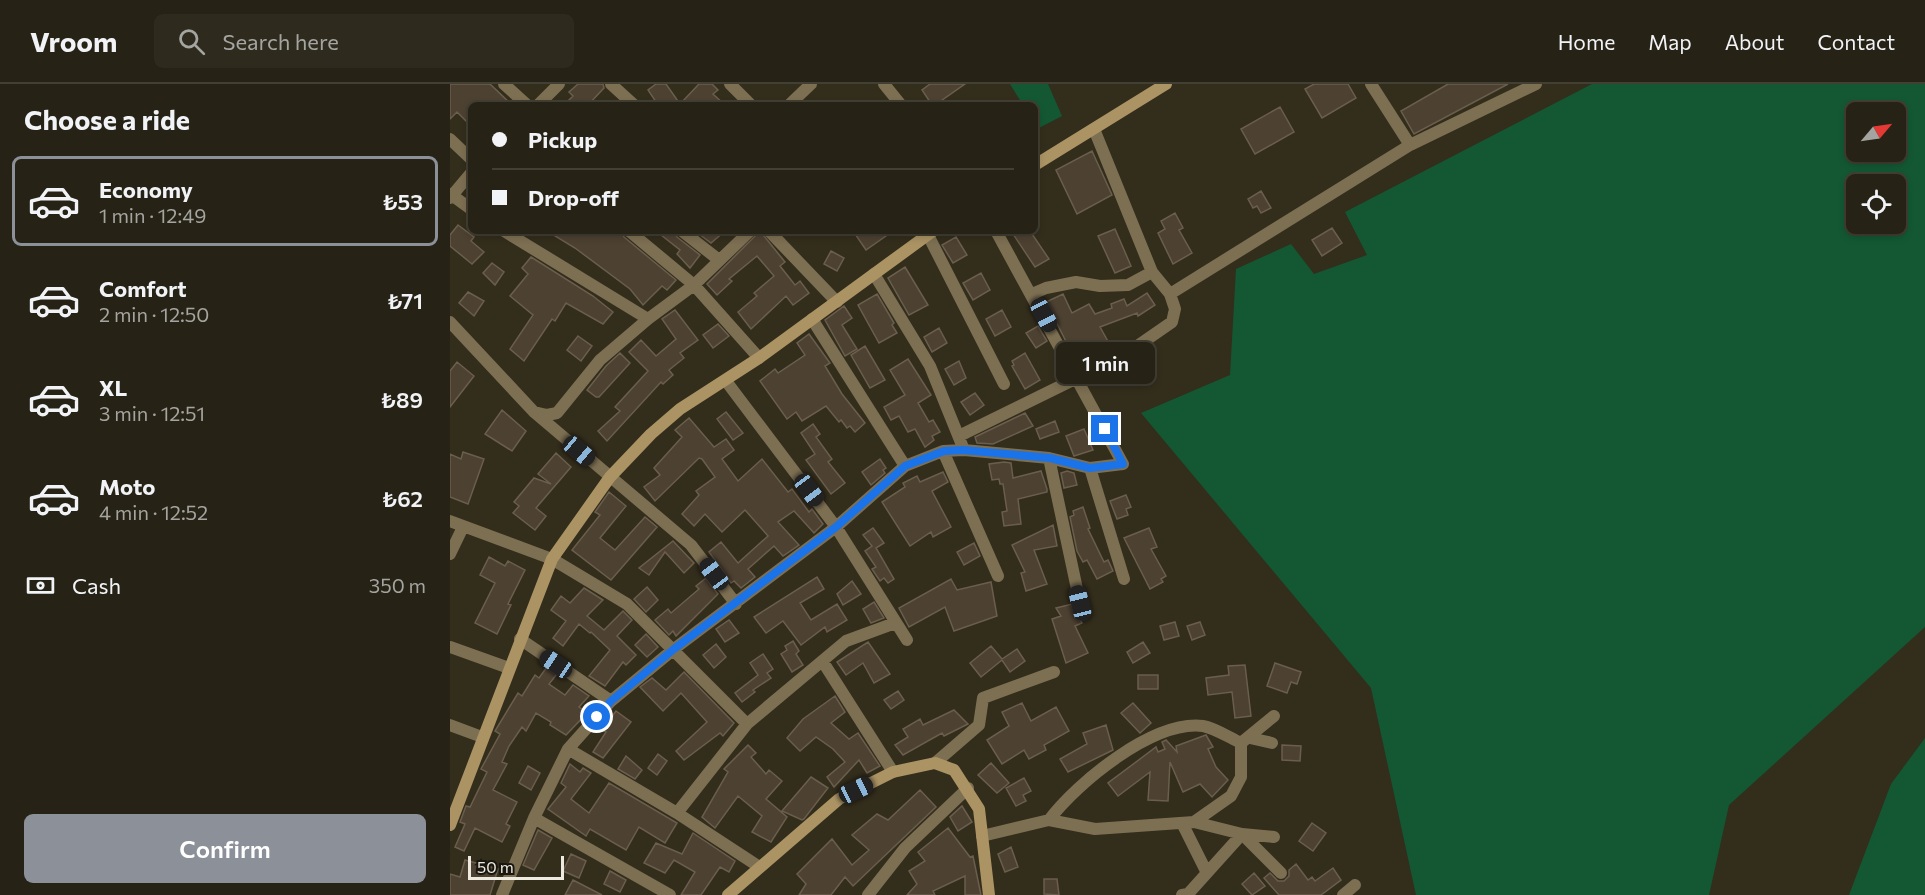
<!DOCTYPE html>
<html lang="en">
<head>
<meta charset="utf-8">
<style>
	:root { --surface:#262215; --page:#2e2a1e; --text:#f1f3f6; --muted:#a4a4a0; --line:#423f34; --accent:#8c9099 }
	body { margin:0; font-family:Commissioner,sans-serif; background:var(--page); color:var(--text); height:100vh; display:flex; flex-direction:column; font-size:22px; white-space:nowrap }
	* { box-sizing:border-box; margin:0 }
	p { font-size:20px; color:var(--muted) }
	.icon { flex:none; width:33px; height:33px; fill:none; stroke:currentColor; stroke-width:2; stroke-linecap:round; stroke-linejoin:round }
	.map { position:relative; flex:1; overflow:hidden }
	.details { display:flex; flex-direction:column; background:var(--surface); width:450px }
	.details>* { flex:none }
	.top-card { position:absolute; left:18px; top:18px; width:570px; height:132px; border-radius:9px; box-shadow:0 3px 9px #0003,0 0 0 2px var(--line); display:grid; align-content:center; height:132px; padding:0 24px; background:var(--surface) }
	.needle { width:39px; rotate:61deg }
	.buttons { position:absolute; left:1396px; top:18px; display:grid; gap:12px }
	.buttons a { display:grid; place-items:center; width:60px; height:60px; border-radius:9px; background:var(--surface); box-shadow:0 3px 9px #0003,0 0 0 2px var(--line); font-size:30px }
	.scale { position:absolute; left:18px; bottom:15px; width:96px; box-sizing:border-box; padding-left:6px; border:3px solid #eeeadf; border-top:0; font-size:16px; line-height:21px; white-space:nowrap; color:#eeeadf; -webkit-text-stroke:4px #18160e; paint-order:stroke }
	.end { position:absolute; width:27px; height:27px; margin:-14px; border:8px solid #1a73e8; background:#fff; box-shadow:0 0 0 3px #fff }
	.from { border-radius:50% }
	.bubble { position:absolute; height:42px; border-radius:9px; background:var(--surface); box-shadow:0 3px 9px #0003,0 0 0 2px var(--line); font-size:20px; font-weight:600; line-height:42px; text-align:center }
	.car { position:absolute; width:18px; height:36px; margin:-18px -9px; border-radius:8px; box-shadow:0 0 4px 2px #0007; background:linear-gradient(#222 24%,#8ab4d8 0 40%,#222 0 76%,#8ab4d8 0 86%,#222 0) }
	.top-card b { display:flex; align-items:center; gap:21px; height:57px; font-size:22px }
	.top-card b+b { border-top:2px solid var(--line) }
	.top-card i { width:15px; height:15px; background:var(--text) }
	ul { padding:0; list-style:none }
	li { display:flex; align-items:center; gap:18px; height:90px; margin:0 12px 9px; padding:0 12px; border:3px solid transparent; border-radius:9px }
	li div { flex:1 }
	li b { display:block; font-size:22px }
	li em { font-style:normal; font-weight:600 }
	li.current { border-color:var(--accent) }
	li>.icon { width:54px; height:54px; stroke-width:1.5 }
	h2 { padding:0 24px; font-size:27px; line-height:72px }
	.pay { display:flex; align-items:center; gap:15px; height:66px; padding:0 24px; font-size:22px }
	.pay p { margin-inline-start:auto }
	.button { display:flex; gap:12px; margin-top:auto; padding:12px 24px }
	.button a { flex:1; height:69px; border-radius:9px; background:var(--accent); color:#fff; font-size:24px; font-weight:600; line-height:69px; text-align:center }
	header { display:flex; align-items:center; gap:36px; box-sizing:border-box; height:84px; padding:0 30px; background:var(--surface); border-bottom:2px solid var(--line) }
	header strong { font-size:28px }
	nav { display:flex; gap:33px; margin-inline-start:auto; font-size:21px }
	.search { width:420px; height:54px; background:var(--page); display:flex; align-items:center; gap:15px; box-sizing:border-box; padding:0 21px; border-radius:9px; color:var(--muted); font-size:22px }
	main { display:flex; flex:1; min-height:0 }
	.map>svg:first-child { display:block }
</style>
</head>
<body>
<header>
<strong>Vroom</strong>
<div class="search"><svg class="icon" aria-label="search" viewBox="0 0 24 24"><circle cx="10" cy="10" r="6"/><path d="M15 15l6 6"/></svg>Search here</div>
<nav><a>Home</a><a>Map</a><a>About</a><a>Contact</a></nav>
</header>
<main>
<section class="details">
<h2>Choose a ride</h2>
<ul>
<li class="current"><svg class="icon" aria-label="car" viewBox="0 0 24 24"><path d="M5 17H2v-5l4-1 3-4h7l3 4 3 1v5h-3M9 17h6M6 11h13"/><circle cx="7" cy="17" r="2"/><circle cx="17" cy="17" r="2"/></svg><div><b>Economy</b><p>1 min · 12:49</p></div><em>₺53</em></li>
<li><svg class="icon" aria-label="car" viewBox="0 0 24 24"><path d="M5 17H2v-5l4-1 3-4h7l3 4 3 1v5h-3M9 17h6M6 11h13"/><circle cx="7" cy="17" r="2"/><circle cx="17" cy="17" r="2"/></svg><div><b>Comfort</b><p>2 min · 12:50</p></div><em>₺71</em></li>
<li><svg class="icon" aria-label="car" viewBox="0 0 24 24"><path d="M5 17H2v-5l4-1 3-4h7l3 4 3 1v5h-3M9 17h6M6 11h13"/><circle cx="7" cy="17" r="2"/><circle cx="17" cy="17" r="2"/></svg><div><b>XL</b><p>3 min · 12:51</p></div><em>₺89</em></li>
<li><svg class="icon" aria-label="car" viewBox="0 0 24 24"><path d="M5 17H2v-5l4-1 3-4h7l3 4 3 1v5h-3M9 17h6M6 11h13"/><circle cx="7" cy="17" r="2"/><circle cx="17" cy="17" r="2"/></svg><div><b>Moto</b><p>4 min · 12:52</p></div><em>₺62</em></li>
</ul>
<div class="pay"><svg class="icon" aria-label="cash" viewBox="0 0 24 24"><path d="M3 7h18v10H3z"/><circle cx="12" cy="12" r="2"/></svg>Cash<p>350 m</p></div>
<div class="button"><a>Confirm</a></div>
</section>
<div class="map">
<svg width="1475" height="811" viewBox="0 0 1475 811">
	<rect width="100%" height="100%" fill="#332d1c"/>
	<!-- green -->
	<path fill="#135833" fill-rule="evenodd" d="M560,0h38l14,32 -25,13 -2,-24h-12z
		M1142,0h333v543l-196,178 -20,90h-293l-45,-207 -230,-275 89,-38 6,-106 55,-25 23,30 53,-19 -22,-43zM1446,28v40h-39v-40zM1446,100v40h-39v-40z
		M1475,654v157h-76l42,-111z"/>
	<!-- building -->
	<path fill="#4d4131" stroke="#6b5e4d" stroke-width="1.5" d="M0,0h40l22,21h-41v21l-14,-14 -7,7z
		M128,0h25l1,4 -16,17h-24l9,-9 -4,-4z
		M206,0h10l14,20 19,-20h13l6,6 -5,4 12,11h-67l-10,-15z
		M480,0h35l-30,21h-3l-10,-15z
		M864,0h34l8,14 -34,20 -17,-29z
		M998,0h60l-94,50 -13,-23z
		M830,23l14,25 -39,22 -14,-25z
		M642,67l20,44 -35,19 -21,-44z
		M811,107l10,17 -10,5 -4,-7 -4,2 -5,-9z
		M725,129l8,15 -4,2 13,23 -19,11 -15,-31 7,-4 -4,-8z
		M8,141l16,12 -3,4 13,11 -12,12 -22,-18v-11z
		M882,144l10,15 -20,13 -10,-16z
		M665,145l16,37 -16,7 -17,-37z
		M97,147h31l5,3 3,-3h35l3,6 52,43 -9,10 -5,-4 -19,19 -13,-16 -55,-41z
		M206,147h18l3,6 23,18 -10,13 -13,-14 3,-4z
		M245,147h30l-14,12z
		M310,147l25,31 -5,4 15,19 5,-4 9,12 -16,12 -7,-9 -35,33 -13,-17 19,-16 -3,-3 20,-17 -17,-20 -28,23 3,2 -15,14 -10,-11z
		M403,147h40l-27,19z
		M561,147h19l19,28 -14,8z
		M506,153l11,18 -14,8 -11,-18z
		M381,167l13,7 -7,13 -13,-7z
		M81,173l62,39 20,16 -10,12 -37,-21 -11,18 -3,-2 -28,42 -14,-12 23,-34 -23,-19 18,-22 -6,-6z
		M42,179l12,9 -9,13 -12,-12z
		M455,183l23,38 -19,10 -21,-37z
		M531,189l9,17 -17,10 -10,-17z
		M18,208l16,9 -10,15 -15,-13z
		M697,209l8,12 -17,11 -1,-3 -37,14 10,18 -20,10 3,5 -14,7 -33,-65 17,-8 9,19 17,-9 6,10 17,-6 -1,-4 13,-5 3,7z
		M427,210l17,29 -2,2 5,8 -18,10 -21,-38z
		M394,222l8,12 -10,7 15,24 -12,7 -20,-36z
		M225,226l23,30 -18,13 4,5 -15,12 4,5 -10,9 -2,-2 -54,59 -9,-10 22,-20 -5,-4 33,-36 -19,-19 12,-12 15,16 20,-17 -14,-20z
		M552,226l9,17 -16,9 -9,-17z
		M268,240l11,12 -16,12 -10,-13z
		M588,242l9,15 -11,7 -10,-15z
		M489,244l8,15 -15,9 -8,-15z
		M359,250l21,29 -5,3 17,28 23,29 -10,9 -5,-6 -3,2 -6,-8 -2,2 -13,-16 -24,15 -6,-9 -9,7 -27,-38 15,-12 3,4 27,-18 -8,-12z
		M128,252l14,10 -11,15 -14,-11z
		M415,262l20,34 -15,8 -19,-33z
		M170,269l10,10 -31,34h-3l-9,-7 19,-24z
		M575,269l15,27 -15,9 -13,-23 2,-1 -2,-4z
		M458,275l23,36 -13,8 11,19 4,-2 7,12 -8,4 2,4 -9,7 -10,-18 -7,3 -9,-16 -8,4 -7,-13 21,-12 -15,-25z
		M509,277l7,17 -12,7 -9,-16z
		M7,278l17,14 -24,31v-36z
		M525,309l9,12 -14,10 -9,-13z
		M52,326l24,21 -14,20 -27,-17z
		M276,328l17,21 -10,7 -16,-21z
		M575,329l8,13 -40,18 -16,-1 -2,-6z
		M239,334l25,29 12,-8 8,11 -12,9 16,22 24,-22 26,33 4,-3 17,23 3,-3 11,15 -9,9 -20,-22 -16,11 21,23 -16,11 -9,-10 -26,23 7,8 -14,11 -7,-7 -3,2 -22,-31 12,-10 17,21 30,-27 -23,-26 -23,22 -17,-18 -11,12 -12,-12 17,-19 -3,-4 19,-14 -13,-18 -3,-1 -44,43 -11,-14 16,-12 -6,-7 28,-31 -7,-7z
		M605,337l4,11 -19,7 -4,-10z
		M363,340l7,10 -4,3 16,22 -4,3 17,21 -14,11 -25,-34 9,-6 -14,-21z
		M634,345l9,21 -19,6 -8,-20z
		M13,368l21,7 -16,45 -18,-7v-43l11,5z
		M106,369l15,14 -35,41 10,8 -11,14 -22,-17 6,-7 -5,-4 20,-24 17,6 -13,-10z
		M430,375l6,9 -3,2 2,3 -14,12 -9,-13z
		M554,378l7,1 2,15 28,-7 6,18v3l-29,7 3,25 -17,2 -2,-14 5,-1 -4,-27h-3l-1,-5 -7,1 -3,-16z
		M617,387l7,2 3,12 -13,3 -3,-15z
		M493,388l5,10 -16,9 19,36 -18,10 -2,-5 -21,14 -28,-44 23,-15 -2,-4 14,-7 3,6z
		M159,408l17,14 -26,32 15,12 30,-33 12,10 -46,53 -39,-30 28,-35 -5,-3z
		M676,411l5,12 -5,2 2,6 -11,4 -7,-18z
		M633,423l7,21 -2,1 16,33 4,-2 5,11 -16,8 -10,-19 -4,2 -6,-11 -7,-34 4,-2 -1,-4z
		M603,441l4,21 -23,4 13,34 -21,7 -5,-18 4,-1 -13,-27z
		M423,444l11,15 -8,5 18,31 -6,4 -4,-5 -4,3 -8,-12 4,-2 -11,-16 7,-5 -9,-11z
		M699,444l8,19 -6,2 15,27 -5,3 2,3 -13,7 -26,-51z
		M223,457l21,22 -10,10 -19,-21 -16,23 -10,-7z
		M524,459l6,13 -16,9 -7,-13z
		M39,473l16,9 3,-5 17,9 -17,34 3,1 -14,29 -22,-11 20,-40 -15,-8z
		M367,493l7,12 -24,14 11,17 26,-16 10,16 -20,12 -2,-5 -24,18 -18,-24 -17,12 -12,-16z
		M256,494l12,16 -42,42 -3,-5 -4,4 -14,-15 13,-11 3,4 28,-24 -3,-3z
		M501,495l6,11 34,-8 6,34 -43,15 -9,-24 -36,20 -10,-19z
		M402,497l9,13 -18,11 -6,-11z
		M197,503l11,13 -12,12 -12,-13z
		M134,504l19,12 -16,16 17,14 19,-19 9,9 -15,16 19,19 -10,10 -3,-3 -18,24 -16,-10 21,-26 -19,-18 -1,1 -11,-9 -16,22 -10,-8 13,-17 -15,-11 10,-14 9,7z
		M424,518l10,16 -13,5 -8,-14z
		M622,520l10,19 -7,3 13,27 -22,10 -14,-44 9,-3 -5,-8z
		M279,536l10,13 -14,9 -9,-13z
		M725,538l4,14 -15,4 -4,-14z
		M750,538l5,13 -13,5 -5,-14z
		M196,550l12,13 -11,10 -12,-12z
		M343,557l6,10 -3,3 7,11 -11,7 -11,-18 6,-4 -2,-4z
		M418,558l22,32 -16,9 -11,-20 -17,12 -9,-13z
		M693,558l7,11 -17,10 -6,-11z
		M266,560l10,13 -12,11 -11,-13z
		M541,562l11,13 15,-10 8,12 -15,11 -8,-12 -21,17 -11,-14z
		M313,570l10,15 -6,4 4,5 -18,12 2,2 -13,10 -7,-9 23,-18 -8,-12z
		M825,579l26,9 -4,12 -6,-2 -4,11 -20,-7z
		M795,581l6,51 -16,2 -3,-26 -24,3 -2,-17 23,-3 -1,-9z
		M97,583l10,7 -8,10 16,11 8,-10 16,11 -10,11 8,6 -21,22 -16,-10 1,-3 -15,-9 -10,18 -4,-4 -13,19 -7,16 5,2 -14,26 24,12 -11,22 4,2 -8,16 -27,-14 -11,23 -9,-4 10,-23 -5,-2 6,-16 4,1 17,-35 -6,-3 19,-35 -5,-3 23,-38 4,3 13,-21 4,3z
		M234,588l50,51 -11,13 -3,-3 -36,27 -8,-9 31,-29 -26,-29 -18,18 -23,-24 12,-9 14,12z
		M688,591h20v14h-20z
		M448,607l6,9 -13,9 -7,-9z
		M385,612l10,16 -14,11 18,16 9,-6 22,33 -13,7 -8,-13 -25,27 -7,-10 18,-15 -12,-13 -17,-12 -16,14 -13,-13 16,-19z
		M572,619l9,18 25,-14 13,24 -25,14 2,5 -17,9 -5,-9 -22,14 -15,-24 22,-14 -7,-14z
		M683,619l18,20 -11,10 -19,-20z
		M504,626l14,14 -24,12 -2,-3 -39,22 -8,-10 13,-8 -5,-8 17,-10 3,6z
		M166,627l15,11 -28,36 -10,-6 13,-20 -4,-2z
		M656,641l7,25 -45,22 -8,-13 27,-15 -4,-11z
		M756,651l7,12 -5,2 8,18 12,13 -16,17 -12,-13 -17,8 -13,-30 -2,39 -20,-1 2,-28 -32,24 -10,-13 48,-36 2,5 7,-3 -3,-7 4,-2 11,12 -1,-6z
		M298,661l8,8 -5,4 15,17 3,-4 13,11 -16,18 21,18 -16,25 -19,-10 10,-16 -24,-20 -23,32 -13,-11 26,-45 -4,-3z
		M832,661l19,1 -1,15 -18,-1z
		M208,670l9,7 -10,14 -9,-7z
		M176,672l16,14 -7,9 -17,-10z
		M541,679l18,20 -12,10 -19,-18z
		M120,680l10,8 3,-4 8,5 -20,26 18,14 20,-30 68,40 -12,20 -26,-16 -13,23 -36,-21 -4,7 -38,-27 18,-22 -5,-4z
		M78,682l12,7 -9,17 -12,-7z
		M361,693l17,11 -24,31 -2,1 -20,-9z
		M574,694l7,13 -8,4 3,6 -10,5 -10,-18z
		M470,706l16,17 -83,79 -8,-9 -14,18h-32l7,-11 -9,-10 35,-35 20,26 17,-15 -17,-15 25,-21 11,6z
		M512,722l10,16 -14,9 -8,-14z
		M862,739l14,10 -13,18 -14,-10z
		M498,744l22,29 3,-1 8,39h-16v-19l-32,15 2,4h-28l10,-11 -8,-13 16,-10 -7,-9z
		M88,746l14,8 -18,32 -11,-5z
		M243,749l42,28 -6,11 -9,-5 -19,28h-20l14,-23 -21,-12 -9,13 -21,-10 12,-20 26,11z
		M561,763l7,20 -13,5 -7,-18z
		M121,770l15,7 -7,17 -16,-7z
		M15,776l33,9 -8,26h-40v-21l10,3z
		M846,780l12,16 4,-3 3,4 18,-13 8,12 -20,15h-42l-15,-17 6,-5 8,8h6l5,-5v-6z
		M160,787l16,9 -6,12 -16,-8z
		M804,789l11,13 -13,9 -10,-11z
		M594,795h13l2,16 -15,-1z
		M123,796l29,15h-37z"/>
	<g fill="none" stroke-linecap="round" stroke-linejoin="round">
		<!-- street -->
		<path stroke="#7d6f52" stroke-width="12" d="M54,0l23,21
			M161,0l23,21
			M280,0l21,21
			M434,0l17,21
			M921,0l39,61
			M88,21l21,-21
			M339,21l22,-21
			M644,45l58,143 18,22 5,15 -3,13 -49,34
			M0,55l21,20
			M0,110l21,15
			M0,114l21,-25
			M54,147l144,88
			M179,147l65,54 65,73
			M232,147l37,29
			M319,147l68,71
			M478,151l76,149
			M424,190l56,92 34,84
			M582,210l14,-6 30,-6 24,4 28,-1 24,-13
			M720,210l240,-149 126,-61
			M362,235l93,147
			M0,238l84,90 157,133 45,59
			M276,297l110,146 71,113
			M84,328l13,3 10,-2 43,-53 48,-41 46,-34 56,-54
			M509,352l118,-58
			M493,367l55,125
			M599,374l31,145
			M640,384l34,111
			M0,437l102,38 75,45 120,120
			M0,470l13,-27
			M70,555l91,62
			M0,563l59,21
			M373,578l70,110
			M0,641l32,12
			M800,654l22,5
			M791,659l33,-27
			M118,665l109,64 81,53
			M485,679l44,-38 4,-27 71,-26
			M227,729l70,-89 99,-83 49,-18
			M84,734l136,77
			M744,738l48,12 39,39
			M732,739l25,50
			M532,752l67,-16 46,9 99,-7 37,-26 10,-19v-34c-11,-5 -26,-15 -38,-17 -50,-6 -126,57 -154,94
			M52,811l32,-77 34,-69 43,-48 63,-52 162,-122 69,-61 38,-15 21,-1 85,8 41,10 33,-4 -127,-233
			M418,811l37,-47 63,-60
			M732,811l6,-1 54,-60 32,3
			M893,811l12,-10"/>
		<!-- secondary -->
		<path stroke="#ab9364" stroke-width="12" d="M585,81l131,-81
			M0,741l102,-266 58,-82 41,-43 29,-25 79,-51 174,-127
			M278,811l111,-96 54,-27 42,-9 19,7 25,39 10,86"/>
	</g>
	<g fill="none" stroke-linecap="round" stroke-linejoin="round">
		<!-- route -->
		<path stroke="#1a73e8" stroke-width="8" d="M147,633l14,-16 63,-52 162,-122 69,-61 39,-15 19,-1 87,8 40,10 33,-4 -18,-35"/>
	</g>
</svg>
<div class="buttons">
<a><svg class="needle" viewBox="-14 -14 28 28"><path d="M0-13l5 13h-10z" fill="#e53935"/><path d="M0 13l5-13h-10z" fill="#a4a4a0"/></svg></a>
<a><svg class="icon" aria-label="locate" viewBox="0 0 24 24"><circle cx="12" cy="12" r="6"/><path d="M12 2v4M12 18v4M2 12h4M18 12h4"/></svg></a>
</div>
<div class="scale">50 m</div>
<i class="end from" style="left:147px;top:633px"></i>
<i class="end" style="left:655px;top:345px"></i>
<div class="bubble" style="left:606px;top:258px;width:99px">1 min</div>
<i class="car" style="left:594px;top:231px;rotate:152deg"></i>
<i class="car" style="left:129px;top:367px;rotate:130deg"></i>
<i class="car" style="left:359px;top:406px;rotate:143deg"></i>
<i class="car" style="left:264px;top:490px;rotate:323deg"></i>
<i class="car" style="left:630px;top:519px;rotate:346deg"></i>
<i class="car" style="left:106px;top:580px;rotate:304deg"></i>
<i class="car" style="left:406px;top:706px;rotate:65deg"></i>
<div class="top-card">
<b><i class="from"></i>Pickup</b>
<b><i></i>Drop-off</b>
</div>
</div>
</main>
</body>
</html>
